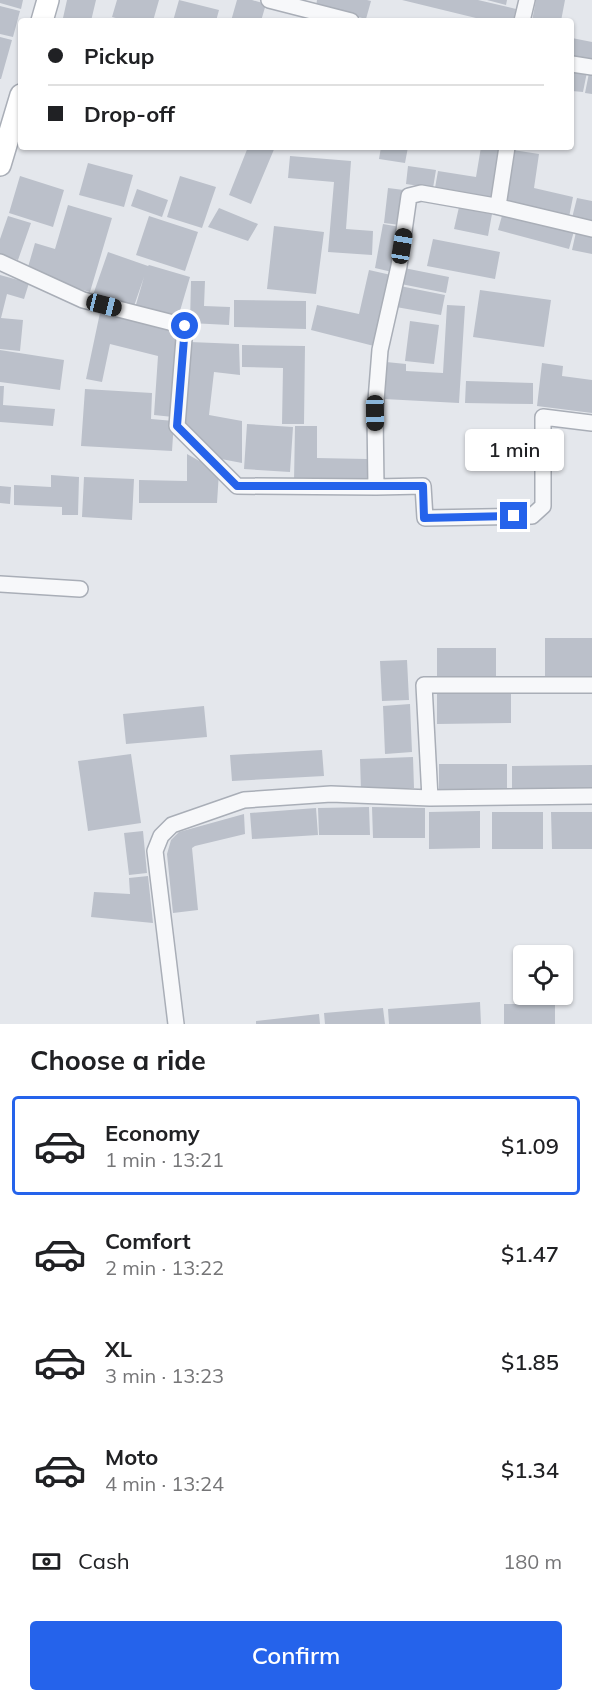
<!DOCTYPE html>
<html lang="en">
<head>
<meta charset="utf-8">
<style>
	:root { --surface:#fff; --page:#f2f2f2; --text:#202124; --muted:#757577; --line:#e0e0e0; --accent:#2563eb }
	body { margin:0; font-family:Mulish,sans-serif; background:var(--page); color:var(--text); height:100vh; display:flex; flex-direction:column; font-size:22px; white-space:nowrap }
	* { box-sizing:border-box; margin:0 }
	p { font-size:20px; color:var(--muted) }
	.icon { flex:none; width:33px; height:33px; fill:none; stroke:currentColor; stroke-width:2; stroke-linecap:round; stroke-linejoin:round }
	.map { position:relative; height:1024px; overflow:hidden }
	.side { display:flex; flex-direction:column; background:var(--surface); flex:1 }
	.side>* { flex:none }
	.guide { position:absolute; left:18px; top:18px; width:556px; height:132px; border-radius:6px; box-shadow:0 2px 4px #0004; display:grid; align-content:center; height:132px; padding:0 30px; background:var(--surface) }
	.fabs { position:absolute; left:513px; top:945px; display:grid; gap:12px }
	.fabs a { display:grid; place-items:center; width:60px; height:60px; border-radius:6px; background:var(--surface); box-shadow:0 2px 4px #0004; font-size:30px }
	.end { position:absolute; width:27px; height:27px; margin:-14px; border:8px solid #2563eb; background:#fff; box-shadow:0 0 0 3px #fff }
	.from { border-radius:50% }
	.bubble { position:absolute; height:42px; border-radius:6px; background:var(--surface); box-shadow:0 2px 4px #0004; font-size:20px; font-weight:600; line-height:42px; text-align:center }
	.car { position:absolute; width:18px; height:36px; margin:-18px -9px; border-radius:8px; box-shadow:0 0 4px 2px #0007; background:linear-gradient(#222 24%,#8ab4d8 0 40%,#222 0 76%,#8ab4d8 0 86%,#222 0) }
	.guide b { display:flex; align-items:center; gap:21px; height:57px; font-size:22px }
	.guide b+b { border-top:2px solid var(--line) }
	.guide i { width:15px; height:15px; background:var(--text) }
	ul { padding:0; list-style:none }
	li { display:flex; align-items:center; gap:18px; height:99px; margin:0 12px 9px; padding:0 18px; border:3px solid transparent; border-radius:6px }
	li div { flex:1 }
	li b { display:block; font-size:22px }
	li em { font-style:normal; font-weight:600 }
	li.selected { border-color:var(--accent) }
	li>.icon { width:54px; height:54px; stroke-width:1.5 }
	h2 { padding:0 30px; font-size:27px; line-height:72px }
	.pay { display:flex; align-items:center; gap:15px; height:66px; padding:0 30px; font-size:22px }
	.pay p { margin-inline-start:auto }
	.primary-button { display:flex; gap:12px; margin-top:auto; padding:12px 30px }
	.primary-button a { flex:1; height:69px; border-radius:6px; background:var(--accent); color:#fff; font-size:24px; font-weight:600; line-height:69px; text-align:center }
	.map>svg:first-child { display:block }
</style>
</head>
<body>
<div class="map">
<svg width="592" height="1024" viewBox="0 0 592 1024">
	<rect width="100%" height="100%" fill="#e4e7ec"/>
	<!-- building -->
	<path fill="#bbc0ca" d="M0,0h23l-2,9 -21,-6z
		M67,0h29l-5,21h-18l-10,-3z
		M117,0h42l-6,21h-26l-15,-4z
		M179,0l40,10 -3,11h-43z
		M237,0h15l14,4 -5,17h-30z
		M317,0h50l4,1 -5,18 -50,-13z
		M402,0h76l38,9 -3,12h-34l1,-2z
		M487,0h20l-1,5z
		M536,0h29l-4,21h-29z
		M0,6l20,5 -7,26 -13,-3z
		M0,37l12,3 -11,39h-1z
		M572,38l20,4v19l-20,-4z
		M572,69l15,3 -4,20 -11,-1z
		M589,73h3v21l-7,-1z
		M248,147h27l-24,57 -22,-9z
		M381,147h27l-3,16 -26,-4z
		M481,147h19l-7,52 -58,-11 3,-17 38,6z
		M513,150l26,4 -5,34 39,9 -4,20 -65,-15z
		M290,156l61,5 -5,68 27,2 -1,24 -44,-3 6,-70 -46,-4z
		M88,163l45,12 -9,32 -45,-12z
		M408,166l28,4 -3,18 -27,-4z
		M20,176l44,14 -11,37 -44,-14z
		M180,176l36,11 -14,41 -35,-11z
		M388,188l16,2 -4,35 -16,-2z
		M137,189l31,11 -6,17 -31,-11z
		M577,198l15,3v22l-20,-5z
		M68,205l44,13 -22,74 -64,-18 9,-31 20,6z
		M459,207l33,7 -4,22 -34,-7z
		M219,208l39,16 -10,17 -40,-14z
		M503,212l71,19 -5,18 -71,-19z
		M8,216l23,7 -13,37 -18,-6v-15z
		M149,216l49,16 -13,39 -49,-16z
		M383,224l17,3 -8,45 -17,-4z
		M274,226l50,6 -8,62 -49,-5z
		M576,232l16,3v19l-20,-4z
		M433,239l67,13 -5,27 -68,-13z
		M108,252l40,14 1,-1 41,12 -13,44 -42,-13 9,-31 -11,32 -40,-14z
		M404,268l45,9 -3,16 -45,-9z
		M369,270l22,5 -17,71 -63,-16 6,-25 42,9z
		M0,275l29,8 -5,16 -17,-5 -6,24 22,2 -3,31 -20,-2z
		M191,281h14l-1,25 26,1 -1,18 -39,-2z
		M400,286l45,9 -4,20 -45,-8z
		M480,290l71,10 -7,47 -71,-10z
		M234,300l72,1v28l-72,-2z
		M447,305l18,1 -6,97 -75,-4 2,-37 20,2v7l37,2z
		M101,308l80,23 -8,86 -19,-2 4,-59 -48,-12 -8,38 -16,-3z
		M410,321l29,4 -5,39 -29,-3z
		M190,342l49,2 1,31 -26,-3 -5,43 33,6v42l-26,-5 -35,-37z
		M242,345l63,1 -1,78h-22l1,-56 -41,-1z
		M0,350l64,10 -4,30 -60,-8z
		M542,363l21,3 -1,10 30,4v33l-55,-7z
		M466,381l67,2v21l-68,-1z
		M0,386h4l-1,19 52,4 -2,17 -53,-4z
		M85,389l67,4 -1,26 23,2 -2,30 -91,-5z
		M247,424l46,3 -3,45 -46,-3z
		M295,426h22v32l50,1v22h-73z
		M187,454l32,18 -2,31h-78v-23l48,1z
		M51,475l28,2 -1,38h-16v-8l-48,-2v-20l37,2z
		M84,477l50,2 -2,41 -50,-3z
		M0,486l11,1 -1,17 -10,-1z
		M545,638h47v41h-47z
		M437,648h59v30h-59z
		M407,660l2,40 -27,1 -2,-40z
		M437,693h74v30l-74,1z
		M410,704l2,48 -27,2 -2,-48z
		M204,706l3,31 -81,7 -3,-30z
		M322,750l2,26 -92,5 -2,-26z
		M131,754l10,69 -53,8 -10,-70z
		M413,757l1,31 -53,3 -1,-32z
		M439,764h68v25l-68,1z
		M592,765v23l-80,1v-23z
		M369,807l1,28h-51l-1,-27z
		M372,807l53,1v30h-52z
		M316,808l2,27 -66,4 -2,-26z
		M480,811v37l-51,1v-37z
		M492,812h51v37h-51z
		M551,812h41v37h-40z
		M244,814l1,20 -50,12 -3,2 6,62 -25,3 -6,-59 4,-14 8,-8z
		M143,831l4,42 -18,2 -5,-42z
		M148,876l5,47 -62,-6 3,-25 36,2 -1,-16z
		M480,1002l1,22h-92l-1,-15z
		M504,1004h51v20h-51z
		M383,1008l2,16h-60l-1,-11z
		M319,1014l1,10h-64v-3z"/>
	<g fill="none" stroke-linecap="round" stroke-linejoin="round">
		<!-- minor casing -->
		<g stroke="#a9aeb7" stroke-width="18">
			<path id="minor" d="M269,0l82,21
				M522,21l5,-21
				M572,64l20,3
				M498,206l9,-59
				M592,229l-97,-23 -74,-13 -12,3 -10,70 -19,84 -5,63 1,74 47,-1 2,32 107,-2 11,-10v-89l49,6
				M0,262l83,38 102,26 -8,100 60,60 139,1
				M0,584l80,5
				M430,798l-6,-113h168
				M176,1024l-21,-173 6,-15 11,-11 72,-25 87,-6 99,4 162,-2"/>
		</g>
		<!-- secondary casing -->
		<g stroke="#a9aeb7" stroke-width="24">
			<path id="secondary" d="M42,21l6,-21
				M0,165l21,-70"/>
		</g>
		<!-- minor -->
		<use href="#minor" stroke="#f7f8fa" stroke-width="15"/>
		<!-- secondary -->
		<use href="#secondary" stroke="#fff" stroke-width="21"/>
	</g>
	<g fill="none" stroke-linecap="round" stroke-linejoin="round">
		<!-- route -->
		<path stroke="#2563eb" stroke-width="8" d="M185,326l-8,100 60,60h186l1,32 90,-2"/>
	</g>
</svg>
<div class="fabs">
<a><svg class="icon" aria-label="locate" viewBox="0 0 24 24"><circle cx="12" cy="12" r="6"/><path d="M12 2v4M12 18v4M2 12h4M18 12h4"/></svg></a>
</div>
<i class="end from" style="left:185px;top:326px"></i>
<i class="end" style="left:514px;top:516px"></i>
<div class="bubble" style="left:465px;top:429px;width:99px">1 min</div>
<i class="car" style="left:402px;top:246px;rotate:9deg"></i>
<i class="car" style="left:104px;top:305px;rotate:104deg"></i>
<i class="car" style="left:375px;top:413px;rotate:179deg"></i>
<div class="guide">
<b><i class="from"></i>Pickup</b>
<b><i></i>Drop-off</b>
</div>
</div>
<section class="side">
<h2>Choose a ride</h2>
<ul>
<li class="selected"><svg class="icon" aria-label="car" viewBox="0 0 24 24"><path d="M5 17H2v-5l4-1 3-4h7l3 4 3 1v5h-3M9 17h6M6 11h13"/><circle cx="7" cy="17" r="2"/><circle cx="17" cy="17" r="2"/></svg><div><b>Economy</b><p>1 min · 13:21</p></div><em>$1.09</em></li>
<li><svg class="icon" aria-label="car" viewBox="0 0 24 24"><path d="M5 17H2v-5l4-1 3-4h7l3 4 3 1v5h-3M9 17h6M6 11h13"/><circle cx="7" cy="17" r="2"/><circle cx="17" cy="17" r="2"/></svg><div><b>Comfort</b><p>2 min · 13:22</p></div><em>$1.47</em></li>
<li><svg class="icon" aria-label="car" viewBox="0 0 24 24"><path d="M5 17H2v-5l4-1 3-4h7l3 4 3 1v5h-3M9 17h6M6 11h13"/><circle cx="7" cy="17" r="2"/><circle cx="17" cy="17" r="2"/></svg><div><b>XL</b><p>3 min · 13:23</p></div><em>$1.85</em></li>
<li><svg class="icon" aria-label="car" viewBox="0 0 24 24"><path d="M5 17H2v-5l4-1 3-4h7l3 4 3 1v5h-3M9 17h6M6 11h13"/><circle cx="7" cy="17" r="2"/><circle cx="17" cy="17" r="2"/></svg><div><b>Moto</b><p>4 min · 13:24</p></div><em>$1.34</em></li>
</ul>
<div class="pay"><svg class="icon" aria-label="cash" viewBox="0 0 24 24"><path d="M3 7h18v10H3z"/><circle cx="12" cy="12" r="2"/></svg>Cash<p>180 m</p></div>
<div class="primary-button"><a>Confirm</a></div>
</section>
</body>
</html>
